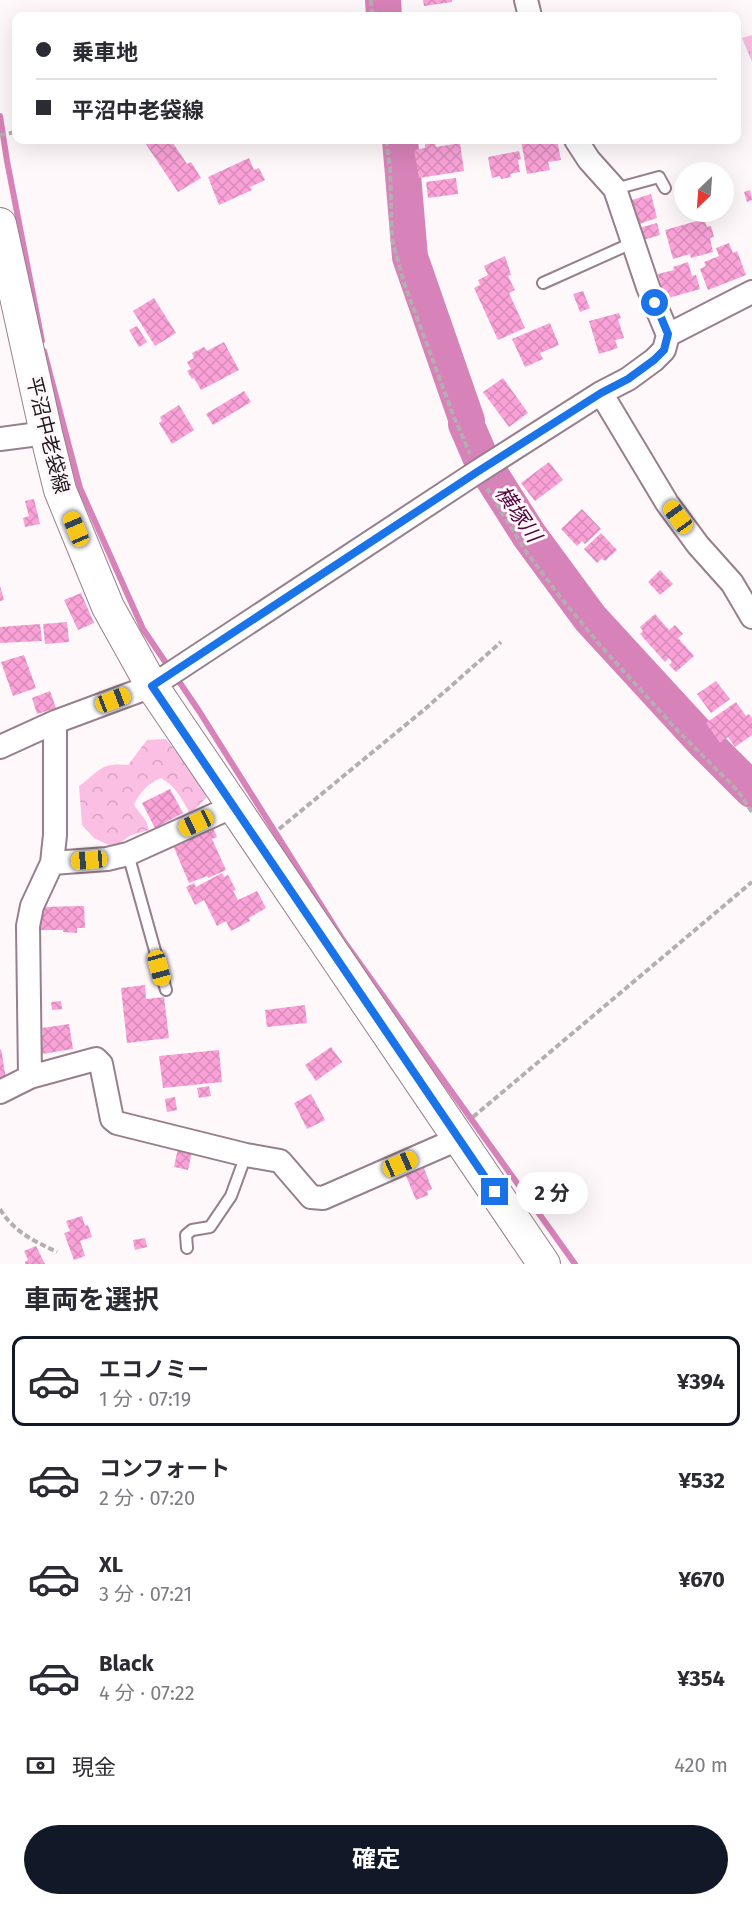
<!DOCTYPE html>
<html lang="ja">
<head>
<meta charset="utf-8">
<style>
	:root { --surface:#fff; --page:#f2f2f3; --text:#2b2b33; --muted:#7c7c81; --line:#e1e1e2; --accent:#111827 }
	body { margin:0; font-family:"Fira Sans","Noto Sans JP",sans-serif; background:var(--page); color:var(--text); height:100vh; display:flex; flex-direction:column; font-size:22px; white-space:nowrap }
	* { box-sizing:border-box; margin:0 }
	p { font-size:20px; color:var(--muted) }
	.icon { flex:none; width:33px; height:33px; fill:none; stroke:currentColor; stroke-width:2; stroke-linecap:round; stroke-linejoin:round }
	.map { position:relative; height:1264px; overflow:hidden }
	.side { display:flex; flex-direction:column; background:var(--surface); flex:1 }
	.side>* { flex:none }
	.guide { position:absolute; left:12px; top:12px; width:729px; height:132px; border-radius:12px; box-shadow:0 6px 24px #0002; display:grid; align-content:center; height:132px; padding:0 24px; background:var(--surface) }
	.needle { width:39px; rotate:205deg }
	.buttons { position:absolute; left:674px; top:162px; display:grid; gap:12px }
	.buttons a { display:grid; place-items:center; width:60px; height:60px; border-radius:50%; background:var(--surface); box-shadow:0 6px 24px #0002; font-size:30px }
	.end { position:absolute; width:27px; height:27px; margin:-14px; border:8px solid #1a73e8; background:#fff; box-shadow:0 0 0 3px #fff }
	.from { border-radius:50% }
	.bubble { position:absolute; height:42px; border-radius:21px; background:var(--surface); box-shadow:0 6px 24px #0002; font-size:20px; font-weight:700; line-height:42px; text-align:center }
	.car { position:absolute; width:18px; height:36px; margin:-18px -9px; border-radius:8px; box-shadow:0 0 4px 2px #0007; background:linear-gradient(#f5c518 24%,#345 0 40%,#f5c518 0 76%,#345 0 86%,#f5c518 0) }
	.guide b { display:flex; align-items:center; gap:21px; height:57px; font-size:22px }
	.guide b+b { border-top:2px solid var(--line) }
	.guide i { width:15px; height:15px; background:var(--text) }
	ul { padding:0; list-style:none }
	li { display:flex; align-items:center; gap:18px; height:90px; margin:0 12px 9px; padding:0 12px; border:3px solid transparent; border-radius:12px }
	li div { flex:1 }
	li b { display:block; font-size:22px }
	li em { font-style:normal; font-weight:700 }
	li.on { border-color:var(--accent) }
	li>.icon { width:54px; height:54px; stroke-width:1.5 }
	h2 { padding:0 24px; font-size:27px; line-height:72px }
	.pay { display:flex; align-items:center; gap:15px; height:66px; padding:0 24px; font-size:22px }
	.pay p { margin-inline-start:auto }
	.action { display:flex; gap:12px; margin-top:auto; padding:12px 24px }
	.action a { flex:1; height:69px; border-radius:36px; background:var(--accent); color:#fff; font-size:24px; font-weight:700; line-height:69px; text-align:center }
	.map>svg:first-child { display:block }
</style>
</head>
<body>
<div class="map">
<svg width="752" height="1264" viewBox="0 0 752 1264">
	<defs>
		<pattern id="grass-tufts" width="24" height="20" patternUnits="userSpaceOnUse" patternTransform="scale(1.5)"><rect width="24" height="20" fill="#fbbfe3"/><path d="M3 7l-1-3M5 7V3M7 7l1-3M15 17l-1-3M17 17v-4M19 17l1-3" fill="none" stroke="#d7a3c2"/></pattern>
		<pattern id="forest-crowns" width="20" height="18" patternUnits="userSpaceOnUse" patternTransform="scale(1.5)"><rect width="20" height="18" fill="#fbbfe3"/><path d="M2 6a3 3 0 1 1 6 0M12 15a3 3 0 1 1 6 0" fill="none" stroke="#d7a3c2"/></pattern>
		<pattern id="building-cross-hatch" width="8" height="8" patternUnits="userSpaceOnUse" patternTransform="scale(1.5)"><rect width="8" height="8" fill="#faa2d8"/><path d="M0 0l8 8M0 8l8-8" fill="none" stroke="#d68bb9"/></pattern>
	</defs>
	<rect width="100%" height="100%" fill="#fef8fb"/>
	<!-- grass -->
	<path fill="url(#grass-tufts)" d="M752,35v27l-10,-24z"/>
	<!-- forest -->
	<path fill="url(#forest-crowns)" d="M166,739l40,49v10l-12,12 -5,2c-8,-15 -14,-26 -28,-34 -14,6 -21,14 -27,27l12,16 3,9 -18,5 -11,8 -11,2 -15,-7 -12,-13 -3,-39c21,-15 21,-24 49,-21l19,-25z"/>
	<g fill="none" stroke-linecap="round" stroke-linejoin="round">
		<!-- stream -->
		<path stroke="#d782b8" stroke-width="6" d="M0,116l7,45 35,180
			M44,351l36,137 63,141 27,40
			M176,677l23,34 144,229 232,324"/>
		<!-- river -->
		<path stroke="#d782b8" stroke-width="36" d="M383,0l1,16
			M400,140l10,117 57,164 -1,3 16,37 47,74 61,83 114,124 48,48"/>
	</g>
	<!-- building -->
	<path fill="url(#building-cross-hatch)" d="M423,0h29v2l-28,4z
		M143,140h28l16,24 4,-2 10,16 -23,14z
		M521,140h36l4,20 -13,2 2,8 -23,4z
		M435,142l1,5 24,-4 4,28 -45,7 -5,-28 11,-2v-4z
		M519,151l2,8 -3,1 2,12 -10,2 1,3 -10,2 -1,-3 -8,2 -4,-21z
		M249,158l5,12 5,-2 6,12 -15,7 2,3 -33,15 -11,-28z
		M456,178l2,16 -30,4 -2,-16z
		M750,190l2,10 -5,2 -3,-10z
		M651,194l6,24 -18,6 -7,-24z
		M704,219l3,8 4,-1 3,11 -4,1 3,14 -22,6 -1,-4 -17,5 -8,-29z
		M657,223l3,12 -17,5 -4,-12z
		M729,243l4,10 4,-2 9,24 -38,15 -8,-21 6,-3 -2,-4 15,-6 -3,-8z
		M505,256l6,19 -3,1 7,14 -6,3 16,35 -27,12 -24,-52 6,-3 -2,-5 10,-5 -4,-9z
		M688,262l4,14 4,-1 4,14 -35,10 -7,-25 16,-4 -1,-3z
		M583,291l7,17 -10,4 -7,-18z
		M154,298l22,35 -21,13 -22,-35z
		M619,313l2,5 -3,1 6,19 -9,2 3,8 -19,6 -10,-33z
		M550,323l9,22 -19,8 3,6 -18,8 -13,-28z
		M137,326l10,16 -8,5 -10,-17z
		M224,342l15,28 -38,20 -7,-12 -2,1 -5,-8 4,-2 -4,-7 7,-4 -2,-5 12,-6 3,4z
		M503,378l25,35 -19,14 -26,-35z
		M244,391l7,11 -38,23 -7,-11z
		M179,405l15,25 -22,14 -13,-21 3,-2 -2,-4z
		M549,462l14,18 -28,21 -14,-18z
		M34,499l6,25 -15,3 -2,-9 6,-2 -4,-15z
		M582,509l19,20 -16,15 -3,-3 -5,5 -16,-17z
		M601,533l16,17 -12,11 -3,-3 -5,5 -13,-14z
		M660,570l13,14 -13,11 -12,-13z
		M0,586l4,14 -4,1z
		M81,593l13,30 -16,7 -14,-30z
		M655,614l14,16 6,-5 8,9 -5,4 16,18 -18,16 -7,-7 3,-3 -3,-4 -4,4 -25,-28 3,-3 -3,-4z
		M67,622l2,20 -24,2 -2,-20z
		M40,624l2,17 -42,2v-16z
		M24,655l12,33 -23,8 -12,-34z
		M716,681l14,18 -19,14 -14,-19z
		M50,691l6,17 -19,6 -5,-16z
		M736,702l10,14 3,-2 3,4v17l-17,12 -7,-10 -8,6 -14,-20z
		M170,789l13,24 -28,15 -13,-25z
		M212,825l5,12 -5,2 14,31 -18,8 -1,-2 -18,7 -17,-40z
		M222,873l2,4 4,-2 8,15 -3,1 5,9 19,-9 9,17 -17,10 1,3 -19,10 -5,-10 -9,5 -13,-26 -9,5 -9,-18 8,-4 2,4z
		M84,906l1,22h-8v5l-14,-1v-2h-23l-1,-23z
		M145,985l1,14 18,-2 5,41 -42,5 -6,-55z
		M61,1001l1,8 -10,1 -1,-8z
		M305,1005l2,18 -40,4 -2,-17z
		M69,1024l4,25 -31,5 -4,-19 5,-1 -1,-6z
		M331,1047l11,15 -26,19 -11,-16z
		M1,1049l5,30h-6v-29z
		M219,1050l3,32 -59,6 -4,-32z
		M209,1086l2,10 -12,2 -2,-10z
		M311,1094l14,26 -18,9 -13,-26z
		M175,1097l2,13 -10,2 -2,-13z
		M178,1148l14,4 -4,18 -14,-3z
		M424,1168l8,21 -5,2 1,4 -12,5 -10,-24z
		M82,1216l3,10 3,-1 4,12 -12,4 5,15 -11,4 -10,-27 6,-2 -4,-10z
		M145,1238l2,9 -12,3 -2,-10z
		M36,1246l9,18h-20v-2l3,-2 -4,-9z"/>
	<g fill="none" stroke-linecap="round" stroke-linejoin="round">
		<!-- lane casing -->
		<g stroke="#987f8d" stroke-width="14">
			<path id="lane" d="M615,189l44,-12 6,11
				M543,283l89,-40
				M128,854l38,136
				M187,1248l-1,-13 6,-5 18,-3 21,-31 15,-41"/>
		</g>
		<!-- street casing -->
		<g stroke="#987f8d" stroke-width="26">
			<path id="street" d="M526,0l4,16
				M576,140l13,20 26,29 33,98 20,48
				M601,393l66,110 31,42 34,38 20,34
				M0,439l46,-6
				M0,747l55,-25 97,-36 325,-214 124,-79 27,-14 26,-19 10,-10 4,-15 84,-43
				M52,863l55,-4 21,-5 106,-48
				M30,1077l-2,-151 4,-20 20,-43 3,-28v-113
				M0,1092l30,-15 66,-18 5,5 11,55 5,4 129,32 34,6 31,36 12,1 135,-59"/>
		</g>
		<!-- secondary casing -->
		<g stroke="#987f8d" stroke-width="34">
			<path id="secondary" d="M0,224l46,209 14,57 48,117 44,79 392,578"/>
		</g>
		<!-- path -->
		<path stroke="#b5aeb1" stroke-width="4" stroke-dasharray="6 3" stroke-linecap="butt" d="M371,0l1,16
			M0,135l16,-3
			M386,140l4,27 2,72 12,44 50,134 16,37
			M487,488l38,62 36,48 39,47 77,85 61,61 14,21
			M279,829l146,-120 76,-67
			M473,1117l279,-235
			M0,1209c14,23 34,32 57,43"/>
		<!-- lane -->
		<use href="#lane" stroke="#fff" stroke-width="10"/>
		<!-- street -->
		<use href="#street" stroke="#fff" stroke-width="22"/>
		<!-- secondary -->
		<use href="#secondary" stroke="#fff" stroke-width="32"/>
	</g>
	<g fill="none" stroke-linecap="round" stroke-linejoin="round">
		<!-- route -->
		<path stroke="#1a73e8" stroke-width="8" d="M495,1192l-343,-506 325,-214 124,-79 27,-14 26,-19 10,-10 4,-16 -13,-31"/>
	</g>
	<g text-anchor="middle" stroke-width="6" stroke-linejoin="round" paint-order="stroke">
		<!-- street labels -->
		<g font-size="20" fill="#21181d" stroke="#fef8fb">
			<text transform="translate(48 435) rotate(76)" y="7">平沼中老袋線</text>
		</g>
		<!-- water labels -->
		<g font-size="21" font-style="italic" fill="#51033d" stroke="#fef8fb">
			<text transform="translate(518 514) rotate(55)" y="7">横塚川</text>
		</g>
	</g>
</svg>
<div class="buttons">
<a><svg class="needle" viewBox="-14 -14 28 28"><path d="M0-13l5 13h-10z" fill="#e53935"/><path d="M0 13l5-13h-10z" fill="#7c7c81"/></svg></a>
</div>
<i class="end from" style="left:655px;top:303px"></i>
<i class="end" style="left:495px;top:1192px"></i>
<div class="bubble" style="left:516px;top:1172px;width:72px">2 分</div>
<i class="car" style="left:678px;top:517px;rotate:324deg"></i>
<i class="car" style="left:76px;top:529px;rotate:337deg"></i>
<i class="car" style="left:113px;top:700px;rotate:69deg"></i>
<i class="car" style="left:196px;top:823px;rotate:245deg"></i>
<i class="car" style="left:89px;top:860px;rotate:265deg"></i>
<i class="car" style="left:159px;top:968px;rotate:165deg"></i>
<i class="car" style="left:400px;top:1164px;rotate:66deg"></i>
<div class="guide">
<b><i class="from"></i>乗車地</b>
<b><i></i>平沼中老袋線</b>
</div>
</div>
<section class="side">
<h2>車両を選択</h2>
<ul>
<li class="on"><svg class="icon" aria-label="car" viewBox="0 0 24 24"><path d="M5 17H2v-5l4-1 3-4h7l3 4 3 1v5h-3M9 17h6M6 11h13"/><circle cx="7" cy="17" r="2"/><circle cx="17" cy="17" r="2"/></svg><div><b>エコノミー</b><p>1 分 · 07:19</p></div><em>¥394</em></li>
<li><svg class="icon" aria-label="car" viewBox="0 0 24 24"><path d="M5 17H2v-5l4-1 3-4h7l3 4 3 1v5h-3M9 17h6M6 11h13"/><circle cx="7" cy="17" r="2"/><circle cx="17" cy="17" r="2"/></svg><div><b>コンフォート</b><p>2 分 · 07:20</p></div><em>¥532</em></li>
<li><svg class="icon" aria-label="car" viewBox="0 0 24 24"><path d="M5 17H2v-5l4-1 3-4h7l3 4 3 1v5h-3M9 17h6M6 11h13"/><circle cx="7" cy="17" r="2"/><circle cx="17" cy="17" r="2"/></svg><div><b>XL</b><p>3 分 · 07:21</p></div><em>¥670</em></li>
<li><svg class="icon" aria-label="car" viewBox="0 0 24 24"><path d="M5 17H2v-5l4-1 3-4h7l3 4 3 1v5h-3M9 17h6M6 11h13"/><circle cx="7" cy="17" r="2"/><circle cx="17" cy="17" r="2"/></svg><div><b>Black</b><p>4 分 · 07:22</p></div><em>¥354</em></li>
</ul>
<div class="pay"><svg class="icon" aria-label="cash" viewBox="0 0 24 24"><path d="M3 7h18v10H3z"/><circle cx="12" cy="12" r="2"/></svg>現金<p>420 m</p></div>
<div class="action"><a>確定</a></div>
</section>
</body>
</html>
